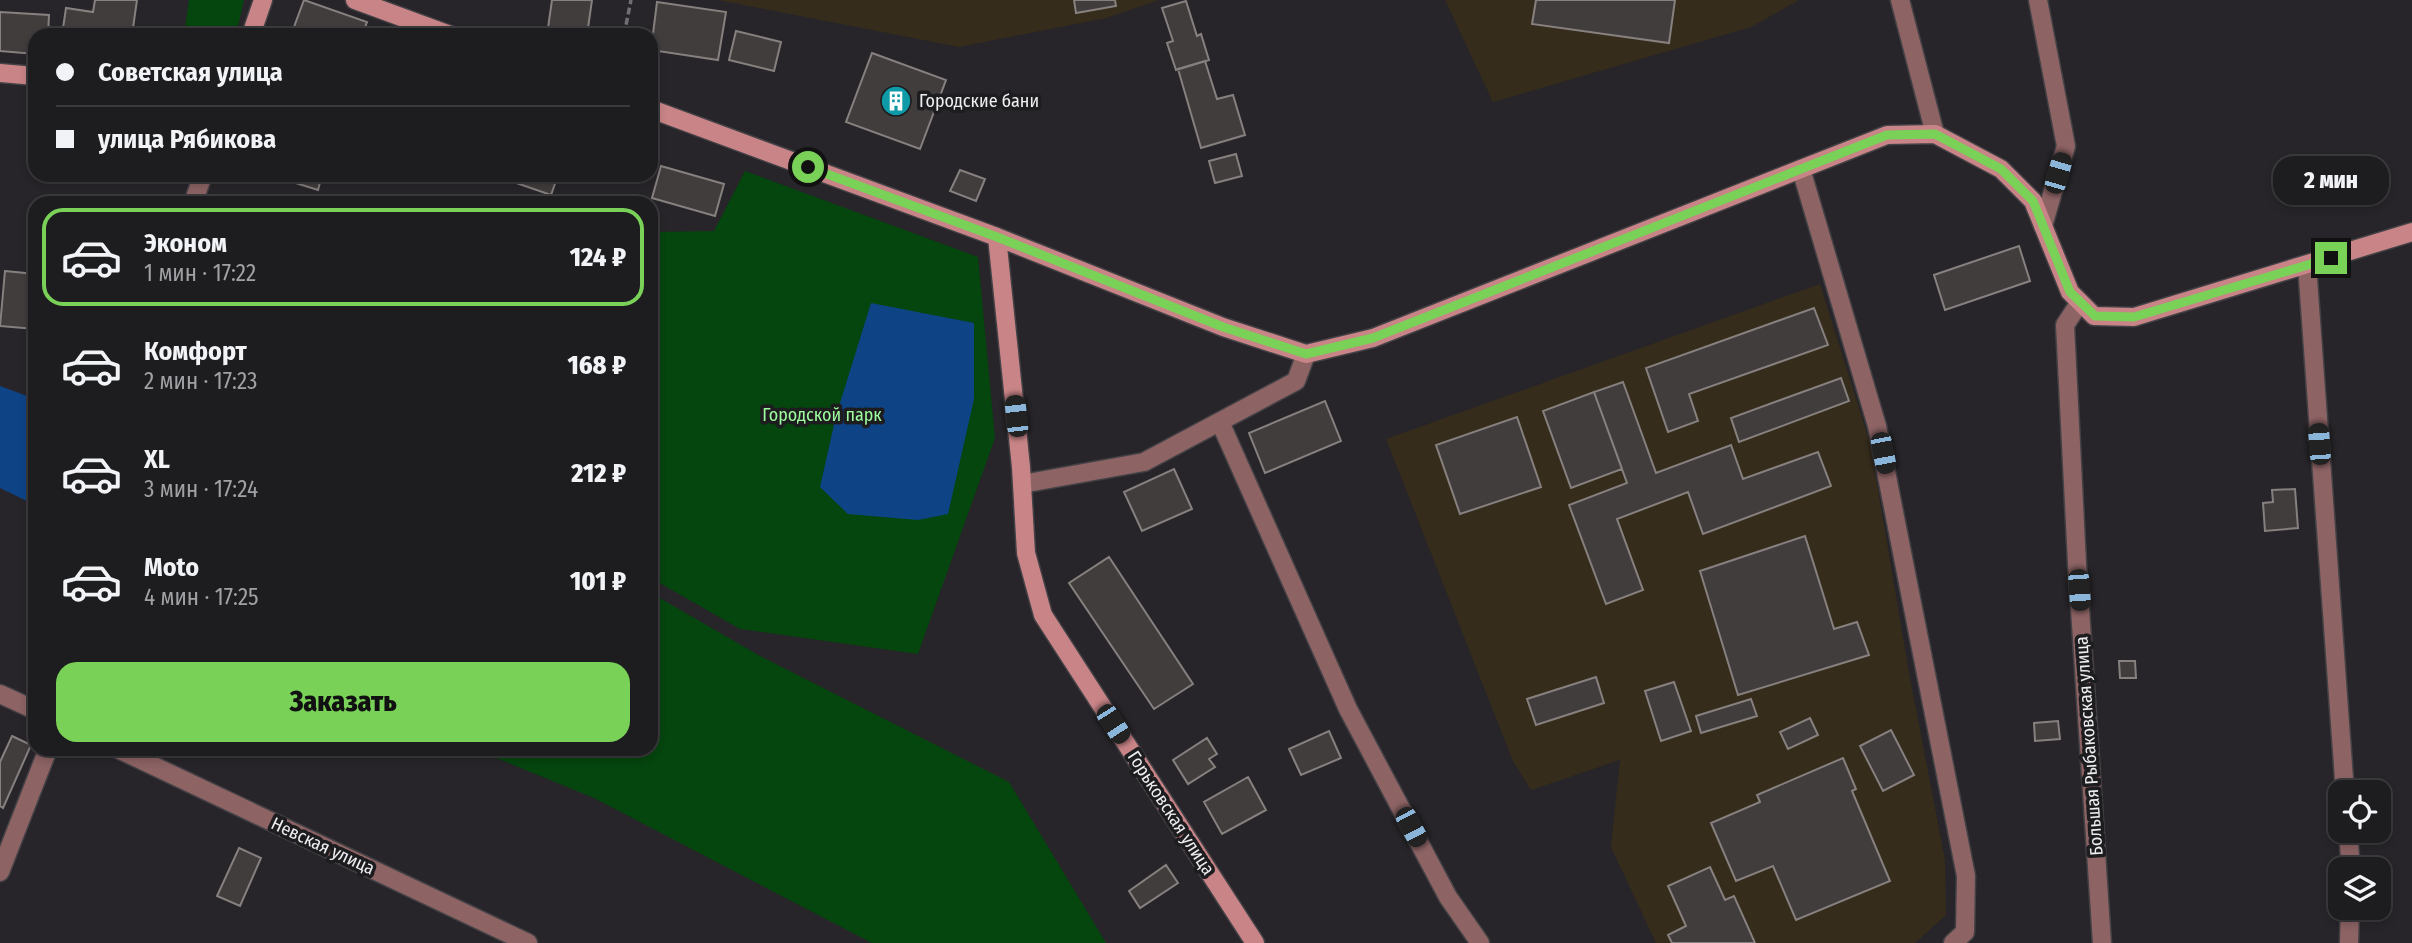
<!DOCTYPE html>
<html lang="ru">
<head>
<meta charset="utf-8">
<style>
	:root { --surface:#1d1c1f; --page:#2a292c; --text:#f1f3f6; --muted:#a0a1a4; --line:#3b3a3d; --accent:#79d157 }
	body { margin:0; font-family:"Fira Sans Condensed",sans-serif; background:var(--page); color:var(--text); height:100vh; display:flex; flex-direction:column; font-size:26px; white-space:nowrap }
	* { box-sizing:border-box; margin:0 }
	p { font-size:23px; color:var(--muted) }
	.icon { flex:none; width:38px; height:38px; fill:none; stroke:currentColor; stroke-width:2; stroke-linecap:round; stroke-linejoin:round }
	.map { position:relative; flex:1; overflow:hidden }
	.side { position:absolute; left:28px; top:196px; width:630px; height:560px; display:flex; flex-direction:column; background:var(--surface); border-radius:21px; box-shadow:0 4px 10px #0003,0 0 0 2px var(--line) }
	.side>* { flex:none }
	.hud { position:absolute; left:28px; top:28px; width:630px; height:154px; border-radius:21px; box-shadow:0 4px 10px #0003,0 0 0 2px var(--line); display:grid; align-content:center; height:154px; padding:0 28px; background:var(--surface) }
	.tools { position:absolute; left:2328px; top:780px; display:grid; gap:14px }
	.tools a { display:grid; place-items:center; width:63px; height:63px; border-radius:14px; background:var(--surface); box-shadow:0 4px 10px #0003,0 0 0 2px var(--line); font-size:35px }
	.end { position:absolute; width:32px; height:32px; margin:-16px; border:9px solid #79d157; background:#111; box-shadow:0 0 0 4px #111 }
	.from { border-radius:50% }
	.bubble { position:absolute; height:49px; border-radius:21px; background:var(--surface); box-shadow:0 4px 10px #0003,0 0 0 2px var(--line); font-size:23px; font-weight:800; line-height:49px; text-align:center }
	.car { position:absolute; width:21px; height:42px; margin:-21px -10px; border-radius:9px; box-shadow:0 0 5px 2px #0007; background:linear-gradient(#222 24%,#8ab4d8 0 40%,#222 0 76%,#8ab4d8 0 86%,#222 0) }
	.hud b { display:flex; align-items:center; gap:24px; height:66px; font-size:26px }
	.hud b+b { border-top:2px solid var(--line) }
	.hud i { width:18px; height:18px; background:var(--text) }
	ul { padding:12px 0 0; list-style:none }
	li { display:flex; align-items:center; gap:21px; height:98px; margin:0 14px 10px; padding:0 14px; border:4px solid transparent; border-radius:21px }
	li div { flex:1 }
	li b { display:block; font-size:26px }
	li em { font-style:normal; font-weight:800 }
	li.on { border-color:var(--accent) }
	li>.icon { width:63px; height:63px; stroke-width:1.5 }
	.action { display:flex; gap:14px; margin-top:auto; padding:14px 28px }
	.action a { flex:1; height:80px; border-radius:21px; background:var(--accent); color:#111; font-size:28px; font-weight:800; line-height:80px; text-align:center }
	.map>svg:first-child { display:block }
</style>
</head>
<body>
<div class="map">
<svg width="2412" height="943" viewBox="0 0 2412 943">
	<rect width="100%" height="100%" fill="#272529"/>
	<!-- industrial -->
	<path fill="#352c1c" d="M718,0h441l-53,18 -147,29z
		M1445,0h354l-48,27 -258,75z
		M1820,284l50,159 39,230 36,187 1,55 -31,28h-259l-45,-96 9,-87 -89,30 -18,-29 -127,-322z"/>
	<!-- green -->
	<path fill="#05450e" d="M189,0h55l-8,35h-52z
		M745,171l233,86 17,181 -77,216 -178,-25 -89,-51v-346l63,-1z
		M651,593l109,63 249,126 97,161h-234l-278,-145 -100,-41 4,-8h153z"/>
	<!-- water -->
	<path fill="#0e4486" d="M871,303l103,20v76l-26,115 -30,6 -70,-6 -28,-27 16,-71z
		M0,386l35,13v106l-35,-17z"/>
	<!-- building -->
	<path fill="#413d3c" stroke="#86807f" stroke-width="2" d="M95,0h42l-5,35h-70l4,-27 27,4z
		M304,0l63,22 -5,13h-71z
		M552,0h40l-5,35h-40z
		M1074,0h41l1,6 -40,7z
		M1536,0h139l-6,43 -137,-19z
		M1186,1l11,35 4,-2 8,26 -33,10 -9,-27 6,-2 -11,-33z
		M657,2l69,10 -8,48 -67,-10z
		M0,12l49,3 -1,20h-13v19l-35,-3z
		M736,31l45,11 -7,29 -45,-11z
		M872,53l74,27 -26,69 -74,-27z
		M1205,61l12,38 16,-4 12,40 -44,13 -23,-79z
		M1236,154l6,22 -27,7 -6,-22z
		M661,166l63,18 -9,32 -63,-18z
		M960,170l25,9 -9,22 -26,-10z
		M270,175h52l-4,15z
		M493,175h55l9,3 -6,17z
		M2019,246l11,35 -85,29 -11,-35z
		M5,271l30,3v55l-35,-3z
		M1814,308l14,37 -139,49 9,27 -30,11 -22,-64z
		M1841,378l8,23 -110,41 -8,-24z
		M1623,382l33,91 75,-28 12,34 75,-27 13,34 -128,48 -15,-42 -71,27 26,71 -37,14 -37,-99 58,-22 -33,-91z
		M1594,392l28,77 -51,19 -28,-77z
		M1325,401l16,40 -76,32 -16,-40z
		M1517,417l24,70 -81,27 -24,-69z
		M1174,469l18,40 -50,22 -18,-39z
		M2295,489l3,39 -33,3 -2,-28 10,-1 -1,-12z
		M1805,536l29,93 23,-7 12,33 -131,40 -38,-124z
		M1109,557l84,127 -39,25 -85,-126z
		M2119,661h16l1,17h-16z
		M1596,677l8,26 -68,22 -9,-26z
		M1674,682l17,49 -30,10 -16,-50z
		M1751,699l6,17 -56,17 -5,-17z
		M1810,718l8,17 -30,14 -8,-17z
		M2058,721l2,18 -25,2 -1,-18z
		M1891,730l23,45 -31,16 -23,-45z
		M1329,731l12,27 -40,17 -12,-26z
		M12,736l19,9 -28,63 -3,-2v-44z
		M1207,738l10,16 -8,5 6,8 -27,17 -15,-24z
		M1843,758l13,31 -4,2 38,90 -94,39 -23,-54 -37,15 -25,-58 49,-21 -3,-7z
		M1248,777l18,33 -44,24 -18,-32z
		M239,848l22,10 -21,48 -23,-10z
		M1166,865l12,18 -38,25 -11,-17z
		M1710,867l15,33 9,-4 21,47h-83l-4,-8 18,-9 -18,-40z"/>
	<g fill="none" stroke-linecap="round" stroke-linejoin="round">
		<!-- street casing -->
		<g stroke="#434145" stroke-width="21">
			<path id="street" d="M1900,0l35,134
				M2038,0l28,146 -23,80
				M1801,169l76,257 89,450 -1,56 -12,11
				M193,203l10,-28
				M2307,265l38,528
				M2080,302l-15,23 12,238 25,380
				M1220,422l128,287 100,188 32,46
				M1022,484l122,-22 152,-81 10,-27
				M0,694l35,16
				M118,749l410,194
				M2348,831l3,39
				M0,872l48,-123
				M2349,943l1,-35"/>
		</g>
		<!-- secondary casing -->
		<g stroke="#434145" stroke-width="21">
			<path id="secondary" d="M355,0l95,35
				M251,35l12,-35
				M0,73l35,3
				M651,109l346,128 226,90 83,27 67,-16 514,-203 48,-1 66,35 32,32 37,91 24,24 40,1 278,-85
				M997,237l24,230 5,86 17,62 212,328"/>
		</g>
		<!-- path -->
		<path stroke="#716f73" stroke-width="3.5" stroke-dasharray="7 3.5" stroke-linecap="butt" d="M624,35l7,-35"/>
		<!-- street -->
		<use href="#street" stroke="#8d6364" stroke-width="18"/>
		<!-- secondary -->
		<use href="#secondary" stroke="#c88487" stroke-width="18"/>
	</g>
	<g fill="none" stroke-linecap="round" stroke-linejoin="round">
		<!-- route -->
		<path stroke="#79d157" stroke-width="9" d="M808,167l189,70 226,90 83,27 67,-16 514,-203 48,-1 66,35 32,32 37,91 25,24 39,1 197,-59"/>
	</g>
	<!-- icons -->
	<defs>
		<g id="building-disc" transform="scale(1.575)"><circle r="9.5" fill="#0f9aa8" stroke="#1d1c1f"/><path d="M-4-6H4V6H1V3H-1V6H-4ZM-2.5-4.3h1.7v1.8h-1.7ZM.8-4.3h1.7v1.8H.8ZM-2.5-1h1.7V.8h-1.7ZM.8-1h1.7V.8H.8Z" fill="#fff"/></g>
	</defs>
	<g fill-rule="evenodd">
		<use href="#building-disc" x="896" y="101"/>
	</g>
	<g text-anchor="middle" stroke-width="7" stroke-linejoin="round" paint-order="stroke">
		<!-- poi labels -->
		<g font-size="18" fill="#eeedf0" stroke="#1d1c1f" text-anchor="start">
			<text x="919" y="107">Городские бани</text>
		</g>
		<!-- park labels -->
		<g font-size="18" fill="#9efb9e" stroke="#1d1c1f">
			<text x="822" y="421">Городской парк</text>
		</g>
		<!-- street labels -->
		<g font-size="18" fill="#eeedf0" stroke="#1d1c1f">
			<text transform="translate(2089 746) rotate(-94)" y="6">Большая Рыбаковская улица</text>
			<text transform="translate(1171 813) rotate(57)" y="6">Горьковская улица</text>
			<text transform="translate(323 846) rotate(25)" y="6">Невская улица</text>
		</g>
	</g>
</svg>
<div class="tools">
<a><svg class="icon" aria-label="locate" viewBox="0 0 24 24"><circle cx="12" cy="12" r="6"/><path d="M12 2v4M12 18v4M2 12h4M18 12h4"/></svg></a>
<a><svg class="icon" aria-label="layers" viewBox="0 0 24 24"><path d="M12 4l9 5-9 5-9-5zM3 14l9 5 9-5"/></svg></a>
</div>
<i class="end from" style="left:808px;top:167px"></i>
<i class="end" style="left:2331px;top:258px"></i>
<div class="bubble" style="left:2273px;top:156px;width:116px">2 мин</div>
<i class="car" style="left:2058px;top:173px;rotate:16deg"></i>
<i class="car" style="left:1016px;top:416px;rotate:354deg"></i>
<i class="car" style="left:2319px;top:444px;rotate:356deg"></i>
<i class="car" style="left:1883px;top:453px;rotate:169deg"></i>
<i class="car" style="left:2079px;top:590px;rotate:176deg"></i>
<i class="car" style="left:1113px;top:724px;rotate:147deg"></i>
<i class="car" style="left:1411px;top:827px;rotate:152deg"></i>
<div class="hud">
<b><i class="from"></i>Советская улица</b>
<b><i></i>улица Рябикова</b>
</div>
<section class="side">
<ul>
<li class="on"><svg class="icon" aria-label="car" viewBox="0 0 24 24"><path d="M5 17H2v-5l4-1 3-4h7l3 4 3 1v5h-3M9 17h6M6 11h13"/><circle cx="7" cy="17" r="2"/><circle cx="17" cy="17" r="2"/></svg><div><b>Эконом</b><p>1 мин · 17:22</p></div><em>124 ₽</em></li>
<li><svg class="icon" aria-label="car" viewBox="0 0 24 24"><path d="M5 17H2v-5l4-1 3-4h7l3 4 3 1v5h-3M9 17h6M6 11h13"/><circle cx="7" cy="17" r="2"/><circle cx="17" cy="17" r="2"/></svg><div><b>Комфорт</b><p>2 мин · 17:23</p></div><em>168 ₽</em></li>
<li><svg class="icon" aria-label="car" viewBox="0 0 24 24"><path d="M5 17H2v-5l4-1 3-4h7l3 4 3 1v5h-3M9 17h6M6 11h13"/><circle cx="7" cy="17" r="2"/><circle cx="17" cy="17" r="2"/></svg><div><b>XL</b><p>3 мин · 17:24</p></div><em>212 ₽</em></li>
<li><svg class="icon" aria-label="car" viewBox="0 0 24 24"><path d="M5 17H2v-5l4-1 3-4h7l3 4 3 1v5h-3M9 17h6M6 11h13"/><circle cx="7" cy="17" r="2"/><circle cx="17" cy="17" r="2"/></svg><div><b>Moto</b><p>4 мин · 17:25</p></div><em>101 ₽</em></li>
</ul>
<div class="action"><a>Заказать</a></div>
</section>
</div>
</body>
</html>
